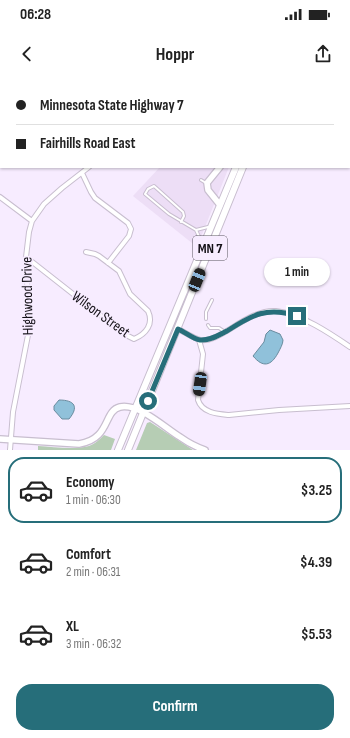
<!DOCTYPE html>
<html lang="en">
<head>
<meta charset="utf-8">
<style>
	:root { --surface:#fff; --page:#f2f2f2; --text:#222; --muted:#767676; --line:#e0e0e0; --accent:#266e7a }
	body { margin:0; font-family:"Sofia Sans Condensed",sans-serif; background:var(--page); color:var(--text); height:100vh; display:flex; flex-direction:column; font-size:15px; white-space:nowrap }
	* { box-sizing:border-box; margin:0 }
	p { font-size:13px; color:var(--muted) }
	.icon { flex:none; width:22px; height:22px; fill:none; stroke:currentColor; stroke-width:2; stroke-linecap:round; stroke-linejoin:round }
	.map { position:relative; height:370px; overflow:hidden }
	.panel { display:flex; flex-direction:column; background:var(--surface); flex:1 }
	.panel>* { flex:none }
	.hud { position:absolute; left:0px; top:0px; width:350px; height:88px; box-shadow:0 1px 3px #0004; display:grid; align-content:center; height:88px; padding:0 16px; background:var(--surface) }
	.end { position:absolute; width:18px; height:18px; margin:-9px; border:5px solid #266e7a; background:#fff; box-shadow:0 0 0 2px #fff }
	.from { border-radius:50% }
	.bubble { position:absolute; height:28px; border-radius:14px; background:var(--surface); box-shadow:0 1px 3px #0004; font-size:13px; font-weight:700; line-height:28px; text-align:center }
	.car { position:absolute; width:12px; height:24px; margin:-12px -6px; border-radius:5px; box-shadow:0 0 3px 1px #0007; background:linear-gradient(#222 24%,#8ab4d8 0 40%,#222 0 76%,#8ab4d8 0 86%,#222 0) }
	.hud b { display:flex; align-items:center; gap:14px; height:38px; font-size:15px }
	.hud b+b { border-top:1px solid var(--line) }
	.hud i { width:10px; height:10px; background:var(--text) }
	ul { padding:7px 0 0; list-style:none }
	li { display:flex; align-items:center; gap:12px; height:66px; margin:0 8px 6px; padding:0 8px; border:2px solid transparent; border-radius:16px }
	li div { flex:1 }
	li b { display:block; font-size:15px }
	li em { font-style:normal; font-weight:700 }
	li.active { border-color:var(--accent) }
	li>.icon { width:36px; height:36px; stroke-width:1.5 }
	.button { display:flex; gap:8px; margin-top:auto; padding:8px 16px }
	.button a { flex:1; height:46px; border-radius:16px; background:var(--accent); color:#fff; font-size:16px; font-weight:700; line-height:46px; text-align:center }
	.status { display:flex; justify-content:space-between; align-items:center; height:28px; padding:0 20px; background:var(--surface); direction:ltr }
	.status svg { height:11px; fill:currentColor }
	header { display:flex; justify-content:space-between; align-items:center; height:52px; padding:0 16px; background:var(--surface); font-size:18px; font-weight:700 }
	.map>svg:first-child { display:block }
</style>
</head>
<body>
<div class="status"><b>06:28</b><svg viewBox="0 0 49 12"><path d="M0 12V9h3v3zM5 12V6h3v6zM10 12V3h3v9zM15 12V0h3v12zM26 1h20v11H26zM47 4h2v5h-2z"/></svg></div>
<header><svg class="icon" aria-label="back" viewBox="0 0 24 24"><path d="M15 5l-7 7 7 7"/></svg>Hoppr<svg class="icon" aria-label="share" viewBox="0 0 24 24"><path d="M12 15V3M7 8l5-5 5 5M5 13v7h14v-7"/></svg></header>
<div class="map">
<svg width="350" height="370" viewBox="0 0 350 370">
	<rect width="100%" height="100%" fill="#f7ecff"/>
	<!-- built -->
	<path fill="#eddef6" d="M160,87h69l-32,80 -64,-51z"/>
	<!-- green -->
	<path fill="#b6cdb4" d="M150,342l43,28h-57l11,-27z
		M104,355l11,4 -4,11h-73v-4c16,1 36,4 51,0 6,-2 11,-7 15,-11z"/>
	<!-- water -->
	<path fill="#90c1da" stroke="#6a8c9f" d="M270,250l10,4c1,2 2,4 3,6 0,4 -3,9 -5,13 -7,13 -15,15 -25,3l11,-14 2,-8z
		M59,320c16,0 20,7 10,19h-7l-8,-9v-4z"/>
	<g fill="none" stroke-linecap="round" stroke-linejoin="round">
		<!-- lane casing -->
		<g stroke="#c8becf" stroke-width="4">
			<path id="lane" d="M306,1l1,-1
				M0,71l1,-2
				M0,83l1,-1
				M201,100l5,3
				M181,142l3,-6 -1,-4 -29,-26 -6,3 -3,5 24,20 27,16 6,13
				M196,150l12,-3
				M206,239v-7l6,-12
				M208,245l2,3h9l6,4"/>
		</g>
		<!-- street casing -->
		<g stroke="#c8becf" stroke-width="6">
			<path id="street" d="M174,1l1,-1
				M82,93l9,19 4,6 33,25 3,6 -2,7 -21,27
				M0,117l32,24
				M26,177l98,77 10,5c12,-5 20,-15 14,-28l-18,-17 -11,-23 -20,-15 -4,-2 -9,-2
				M178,249c6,3 15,9 22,11 21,3 47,-31 76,-29 24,2 55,23 74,36
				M199,260l4,14 -5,46c4,13 20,14 31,15l50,-5 71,-4
				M10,370l3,-38 16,-82 -3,-73 3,-25 3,-11 12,-17 18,-16 27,-21"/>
		</g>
		<!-- secondary casing -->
		<g stroke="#c8becf" stroke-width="8">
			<path id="secondary" d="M260,1v-1
				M220,87l-13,16 1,7 12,15
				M0,359l79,5c32,-5 24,-33 41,-37 19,-4 45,21 60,30 7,5 16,10 25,13"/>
		</g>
		<!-- primary casing -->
		<g stroke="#c8becf" stroke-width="8">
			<path id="primary" d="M272,1v-1
				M278,1l1,-1
				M118,370l118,-283
				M128,370l115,-283"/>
		</g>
		<!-- lane -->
		<use href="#lane" stroke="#fff" stroke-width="2"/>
		<!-- street -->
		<use href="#street" stroke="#fff" stroke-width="4"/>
		<!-- secondary -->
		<use href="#secondary" stroke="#fff" stroke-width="5.5"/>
		<!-- primary -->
		<use href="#primary" stroke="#fff" stroke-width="6"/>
	</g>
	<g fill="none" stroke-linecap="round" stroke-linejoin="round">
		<!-- route -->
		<path stroke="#266e7a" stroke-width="5" d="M148,321l30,-72c7,3 15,10 22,11 10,1 19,-5 27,-9 25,-16 40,-25 70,-15"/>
	</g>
	<g text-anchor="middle" stroke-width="3.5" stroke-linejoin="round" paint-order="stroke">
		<!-- shield labels -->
		<rect fill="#f7ecff" stroke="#57525c" stroke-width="1" x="193" y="156" width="34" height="24" rx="3"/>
		<g font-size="14" font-weight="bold" fill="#131016">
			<text x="210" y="173">MN 7</text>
		</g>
		<!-- street labels -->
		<g font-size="15" fill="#131016" stroke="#f7ecff">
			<text transform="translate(27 216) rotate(-91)" y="5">Highwood Drive</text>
			<text transform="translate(101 234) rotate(36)" y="5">Wilson Street</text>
		</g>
	</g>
</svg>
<i class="end from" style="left:148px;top:321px"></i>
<i class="end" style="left:297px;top:236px"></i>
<div class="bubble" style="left:264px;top:178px;width:66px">1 min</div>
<i class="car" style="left:197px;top:200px;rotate:22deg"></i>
<i class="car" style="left:200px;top:304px;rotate:188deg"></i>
<div class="hud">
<b><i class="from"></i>Minnesota State Highway 7</b>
<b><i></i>Fairhills Road East</b>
</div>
</div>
<section class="panel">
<ul>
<li class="active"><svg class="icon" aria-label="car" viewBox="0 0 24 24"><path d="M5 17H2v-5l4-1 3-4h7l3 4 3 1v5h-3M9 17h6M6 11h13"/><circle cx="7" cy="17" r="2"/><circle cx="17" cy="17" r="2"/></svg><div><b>Economy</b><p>1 min · 06:30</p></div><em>$3.25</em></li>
<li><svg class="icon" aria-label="car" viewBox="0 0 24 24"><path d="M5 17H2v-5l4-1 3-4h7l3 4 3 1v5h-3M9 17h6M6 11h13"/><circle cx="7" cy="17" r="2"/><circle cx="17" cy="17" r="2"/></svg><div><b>Comfort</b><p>2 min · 06:31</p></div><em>$4.39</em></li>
<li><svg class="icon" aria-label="car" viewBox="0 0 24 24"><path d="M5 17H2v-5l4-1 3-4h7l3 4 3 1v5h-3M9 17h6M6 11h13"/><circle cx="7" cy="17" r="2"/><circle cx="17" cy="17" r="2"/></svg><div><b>XL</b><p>3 min · 06:32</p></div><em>$5.53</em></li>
</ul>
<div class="button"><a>Confirm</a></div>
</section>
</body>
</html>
